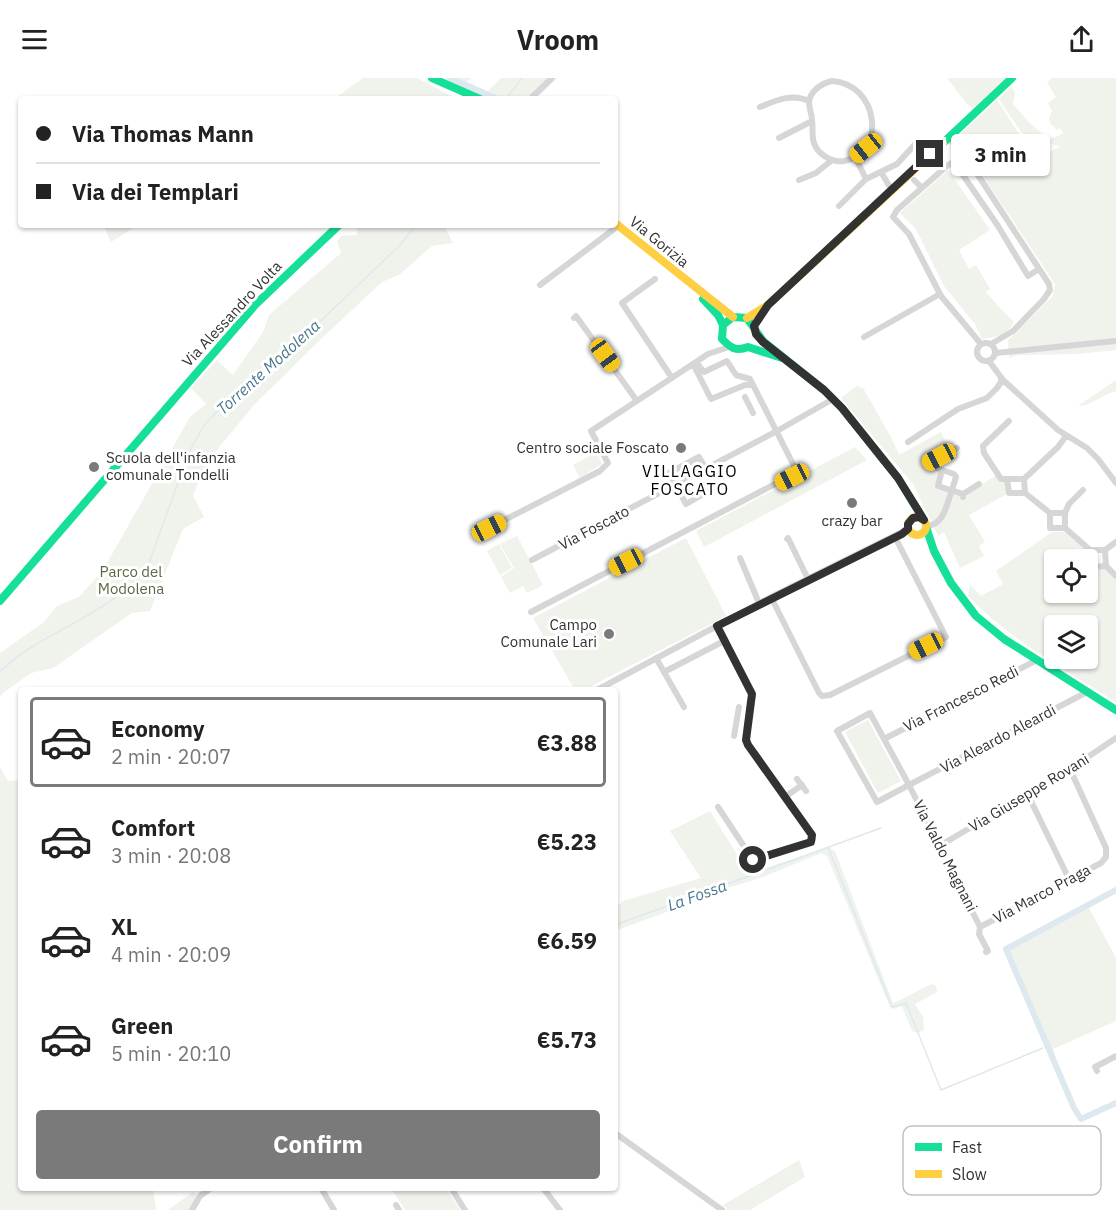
<!DOCTYPE html>
<html lang="en">
<head>
<meta charset="utf-8">
<style>
	:root { --surface:#fff; --page:#f6f6f6; --text:#222; --muted:#767676; --line:#e0e0e0; --accent:#7a7a7a }
	body { margin:0; font-family:"IBM Plex Sans",sans-serif; background:var(--page); color:var(--text); height:100vh; display:flex; flex-direction:column; font-size:22px; white-space:nowrap }
	* { box-sizing:border-box; margin:0 }
	p { font-size:20px; color:var(--muted) }
	.icon { flex:none; width:33px; height:33px; fill:none; stroke:currentColor; stroke-width:2; stroke-linecap:round; stroke-linejoin:round }
	.map { position:relative; flex:1; overflow:hidden }
	.panel { position:absolute; left:18px; top:609px; width:600px; height:504px; display:flex; flex-direction:column; background:var(--surface); border-radius:6px; box-shadow:0 2px 4px #0004 }
	.panel>* { flex:none }
	.guide { position:absolute; left:18px; top:18px; width:600px; height:132px; border-radius:6px; box-shadow:0 2px 4px #0004; display:grid; align-content:center; height:132px; padding:0 18px; background:var(--surface) }
	.buttons { position:absolute; left:1044px; top:471px; display:grid; gap:12px }
	.buttons a { display:grid; place-items:center; width:54px; height:54px; border-radius:6px; background:var(--surface); box-shadow:0 2px 4px #0004; font-size:30px }
	.end { position:absolute; width:27px; height:27px; margin:-14px; border:8px solid #323232; background:#fff; box-shadow:0 0 0 3px #fff }
	.from { border-radius:50% }
	.bubble { position:absolute; height:42px; border-radius:6px; background:var(--surface); box-shadow:0 2px 4px #0004; font-size:20px; font-weight:700; line-height:42px; text-align:center }
	.car { position:absolute; width:18px; height:36px; margin:-18px -9px; border-radius:8px; box-shadow:0 0 4px 2px #0007; background:linear-gradient(#f5c518 24%,#345 0 40%,#f5c518 0 76%,#345 0 86%,#f5c518 0) }
	.guide b { display:flex; align-items:center; gap:21px; height:57px; font-size:22px }
	.guide b+b { border-top:2px solid var(--line) }
	.guide i { width:15px; height:15px; background:var(--text) }
	ul { padding:10px 0 0; list-style:none }
	li { display:flex; align-items:center; gap:18px; height:90px; margin:0 12px 9px; padding:0 6px; border:3px solid transparent; border-radius:6px }
	li div { flex:1 }
	li b { display:block; font-size:22px }
	li em { font-style:normal; font-weight:700 }
	li.selected { border-color:var(--accent) }
	li>.icon { width:54px; height:54px; stroke-width:1.5 }
	.cta { display:flex; gap:12px; margin-top:auto; padding:12px 18px }
	.cta a { flex:1; height:69px; border-radius:6px; background:var(--accent); color:#fff; font-size:24px; font-weight:700; line-height:69px; text-align:center }
	header { display:flex; justify-content:space-between; align-items:center; height:78px; padding:0 18px; background:var(--surface); font-size:27px; font-weight:700 }
	.map>svg:first-child { display:block }
</style>
</head>
<body>
<header><svg class="icon" aria-label="menu" viewBox="0 0 24 24"><path d="M4 6h16M4 12h16M4 18h16"/></svg>Vroom<svg class="icon" aria-label="share" viewBox="0 0 24 24"><path d="M12 15V3M7 8l5-5 5 5M5 13v7h14v-7"/></svg></header>
<div class="map">
<svg width="1116" height="1132" viewBox="0 0 1116 1132">
	<rect width="100%" height="100%" fill="#fff"/>
	<!-- green -->
	<path fill="#f0f2ec" fill-rule="evenodd" d="M363,0h54l40,21h-123z
		M449,0h23l-7,5 21,10 15,-15h56l-21,21h-46z
		M947,0h59l-33,30 -6,-4z
		M1052,0h64v272l-38,4 -60,1 -9,3 -1,-18 45,-44 2,-12 -98,-147 40,-37 39,60 24,-14 -9,-2 -2,-3 3,-5 2,2 9,-5 -3,-5 -3,2 -7,-7 -1,-5 3,-7 -4,-8 8,-6 -9,-15z
		M1011,8l4,7 -2,11c9,10 17,21 29,29l-13,5 -8,-6 -22,-33z
		M948,92l42,60 -31,20 10,19 7,-4 14,24 -4,3 14,16 14,14c-8,14 -18,15 -32,17l-7,-15 -31,-38 -28,-57 -16,-16z
		M103,147h35l-27,17z
		M357,147h87l9,18 -21,3 -33,29 -17,7 -62,58 -66,65 -47,57 -14,33 11,22 -21,12 -33,82 -18,2 -79,55 -22,5 -28,20 -3,4v-44l44,-31 13,-16 22,-9 24,-27 87,-153 16,-13 -15,-16 26,-28 16,15 30,-43 6,-17 72,-62 -4,-12 5,-5 15,-1z
		M1116,302v11c-12,2 -24,15 -38,15z
		M857,308l6,2 29,51 7,16 42,-23 9,19 -21,12 13,7 -4,15 25,11 32,-20 6,3h6l2,14 -40,22 16,27 -6,4 5,10 -24,12 -16,-36 -6,4 -25,-52 -72,-86z
		M855,369l12,13 -163,87 -8,-16z
		M597,374l5,12 -22,14 -7,-13z
		M1052,454h12l22,18v9l-32,1v32h34v-23l18,-3 10,10v126c-52,-33 -106,-62 -148,-106l2,-12 11,12 22,-12 -7,-13zM1054,548h34v32h-34z
		M517,458l26,49 -16,8 -4,-7 -13,7 -9,-16 13,-9 -14,-24z
		M686,460l40,78 -142,74h-9l-42,-72z
		M499,466l13,24 -12,7 -13,-24z
		M868,642l33,61 -23,12 -33,-61z
		M0,689l8,14 13,-1v408h132l3,22h-156z
		M710,733l39,63 79,-27 7,4 58,152c15,-5 24,-13 39,-19l4,2 1,6 -22,12 8,13 1,13 -6,3 -6,-2 -10,-25 -9,3 -3,-2 -63,-151 -6,-3 -55,23 -48,15 -4,-2 -4,7 -95,35v-23l8,-7 78,-23 -31,-47z
		M1088,828l28,52v63l-63,28 2,7 -6,-2 -7,-14 2,-4 -38,-87z
		M799,1082l6,17 -55,33h-22l-5,-5z
		M391,1110h55l14,22h-55z
		M193,1114l6,5 -7,13h-24z"/>
	<g fill="none" stroke-linecap="round" stroke-linejoin="round">
		<!-- stream -->
		<path stroke="#dde9ef" stroke-width="1.5" d="M506,21l16,-21
			M0,593c10,-8 19,-16 30,-23 42,-26 90,-43 119,-85l40,-111 16,-28 35,-36 34,-24 32,-29 92,-88 19,-22
			M828,769l64,160 14,-4 35,87 102,-42
			M615,847l266,-97"/>
		<!-- canal -->
		<path stroke="#dde9ef" stroke-width="6" d="M450,0l48,21
			M1116,812l-110,59 68,159 7,11 35,-16"/>
		<!-- street -->
		<path stroke="#d6d6d6" stroke-width="6" d="M832,3c47,3 55,72 12,80 -13,2 -29,-8 -31,-22 -1,-6 0,-12 -1,-19 0,-5 -3,-12 -3,-18 1,-11 13,-19 23,-21z
			M530,21l22,-21
			M760,29c17,-7 32,-14 49,-6
			M948,59l28,35 73,112 1,6 -6,9 -31,32 -22,13
			M779,60l33,-17
			M855,79l11,22
			M881,94l10,17
			M799,102l17,-7 16,-13
			M914,102l8,8
			M839,128l27,-27 31,-15 20,-22
			M655,201l-33,24 50,75
			M540,207l78,-59
			M574,240l2,-2 61,85
			M864,259l76,-43
			M977 274a9 9 0 1 1 18 0a9 9 0 1 1-18 0Z
			M981,266l-40,-48 -32,-62 -16,-17 4,-7 51,-45 6,-3 44,64 30,50 11,-7
			M996,275l120,-12
			M989,283l14,19 55,50 29,18 11,11 18,24
			M693,286l18,35 34,-14h8
			M745,319l8,16
			M1009,343l-26,25 1,7 17,26h23l34,-32 8,-11
			M908,364l50,-33 29,-11 10,-10 4,-6v-5
			M699,379l17,30 -30,17 -17,-31z
			M942,392l-11,-4 -2,-4 28,-14
			M1007,401l2,14h16
			M1024,401l1,14 25,20h15v15l25,22h15l1,16 10,10
			M963,416l16,-10
			M1050,435v15h15
			M1065,435l4,-9 14,-14
			M926,448c18,-1 20,-20 25,-33l5,-16 -2,-3 -12,-4 -4,16 25,8v3
			M489,450l111,-57 8,-8 -17,-32 102,-67 15,-10 21,-7
			M787,461l1,-1 20,41
			M1090,472v17l16,-1
			M1105,472l11,-8
			M740,480l19,45
			M532,482l245,-129 56,-32
			M771,519l48,96 3,3 8,-1 116,-58 -51,-100
			M531,534l263,-138v-8l-44,-87 -14,-4 -9,-14 -23,11 -8,-10
			M717,547l35,69 -6,46 2,5 64,90 1,4 -2,3 -58,18 -35,-53
			M656,580l28,49
			M664,594l60,-31
			M597,612l174,-93 137,-68
			M734,658l5,-29
			M884,661l153,-79
			M797,701l9,12
			M1028,717l41,84
			M785,719l17,-12
			M941,767l129,-76 46,-31
			M980,849l-71,-142 -32,17 -40,-71 33,-18 39,72 178,-93
			M986,874l2,-1 -9,-17 1,-7 121,-64 5,-6v-9l-36,-79
			M1097,993l-2,-4 21,-11
			M615,1055l107,77
			M321,1110l13,22
			M451,1110l14,22
			M543,1110l17,22
			M396,1127l3,5
			M192,1132l8,-14 11,-8"/>
		<!-- fast -->
		<path stroke="#16e098" stroke-width="8" d="M432,0l48,21
			M943,65l69,-65
			M703,221l15,16 5,10
			M782,280l-34,-11c-12,5 -17,1 -26,-8l1,-14 10,-8 14,1 16,23 61,49 18,18 56,70 26,42
			M926,449l8,24 17,32 25,33 28,23 112,71
			M0,523l256,-297 83,-79"/>
		<!-- slow -->
		<path stroke="#ffcf43" stroke-width="8" d="M615,145l118,94
			M747,240l21,-13 175,-162
			M908 448a9 9 0 1 1 18 0a9 9 0 1 1-18 0Z"/>
	</g>
	<g fill="none" stroke-linecap="round" stroke-linejoin="round">
		<!-- route -->
		<path stroke="#323232" stroke-width="8" d="M753,782l58,-18 1,-7 -64,-90 -2,-5 6,-46 -35,-68 185,-92 6,-5v-5l5,-6 6,-1 5,3 -26,-42 -56,-70 -18,-18 -61,-48 -7,-8 -2,-8 14,-21 162,-151"/>
	</g>
	<!-- markers -->
	<g fill="#7a7a7a" stroke="#fff" stroke-width="2">
		<circle cx="681" cy="370" r="6"/>
		<circle cx="94" cy="389" r="6"/>
		<circle cx="852" cy="425" r="6"/>
		<circle cx="609" cy="556" r="6"/>
	</g>
	<g text-anchor="middle" stroke-width="6" stroke-linejoin="round" paint-order="stroke">
		<!-- street labels -->
		<g font-size="15" fill="#323232" stroke="#fff">
			<text transform="translate(659 164) rotate(39)" y="5">Via Gorizia</text>
			<text transform="translate(232 236) rotate(-47)" y="5">Via Alessandro Volta</text>
			<text transform="translate(594 450) rotate(-28)" y="5">Via Foscato</text>
			<text transform="translate(961 621) rotate(-27)" y="5">Via Francesco Redi</text>
			<text transform="translate(998 661) rotate(-28)" y="5">Via Aleardo Aleardi</text>
			<text transform="translate(1029 715) rotate(-31)" y="5">Via Giuseppe Rovani</text>
			<text transform="translate(945 778) rotate(63)" y="5">Via Valdo Magnani</text>
			<text transform="translate(1042 816) rotate(-28)" y="5">Via Marco Praga</text>
		</g>
		<!-- poi labels -->
		<g font-size="15" fill="#323232" stroke="#fff" text-anchor="end">
			<text x="669" y="375">Centro sociale Foscato</text>
			<text x="106" y="385" text-anchor="start">Scuola dell'infanzia<tspan x="106" dy="17">comunale Tondelli</tspan></text>
			<text x="852" y="448" text-anchor="middle">crazy bar</text>
			<text x="597" y="552">Campo<tspan x="597" dy="17">Comunale Lari</tspan></text>
		</g>
		<!-- park labels -->
		<g font-size="15" fill="#586a43" stroke="#fff">
			<text x="131" y="499">Parco del<tspan x="131" dy="17">Modolena</tspan></text>
		</g>
		<!-- water labels -->
		<g font-size="16" font-style="italic" fill="#47778d" stroke="#fff">
			<text transform="translate(268 289) rotate(-42)" y="6">Torrente Modolena</text>
			<text transform="translate(697 817) rotate(-20)" y="6">La Fossa</text>
		</g>
		<!-- neighbourhood labels -->
		<g font-size="16" letter-spacing="1.5" fill="#000" stroke="#fff">
			<text x="690" y="399">VILLAGGIO<tspan x="690" dy="18">FOSCATO</tspan></text>
		</g>
	</g>
	<!-- legend -->
	<rect x="903" y="1048" width="198" height="69" rx="9" fill="#fff" stroke="#c2c2c2" stroke-width="1.5"/>
	<rect x="915" y="1065" width="27" height="8" fill="#16e098"/>
	<rect x="915" y="1092" width="27" height="8" fill="#ffcf43"/>
	<g font-size="16" fill="#323232">
		<text x="952" y="1075">Fast</text>
		<text x="952" y="1102">Slow</text>
	</g>
</svg>
<div class="buttons">
<a><svg class="icon" aria-label="locate" viewBox="0 0 24 24"><circle cx="12" cy="12" r="6"/><path d="M12 2v4M12 18v4M2 12h4M18 12h4"/></svg></a>
<a><svg class="icon" aria-label="layers" viewBox="0 0 24 24"><path d="M12 4l9 5-9 5-9-5zM3 14l9 5 9-5"/></svg></a>
</div>
<i class="end from" style="left:753px;top:782px"></i>
<i class="end" style="left:930px;top:76px"></i>
<div class="bubble" style="left:951px;top:56px;width:99px">3 min</div>
<i class="car" style="left:866px;top:70px;rotate:231deg"></i>
<i class="car" style="left:605px;top:277px;rotate:144deg"></i>
<i class="car" style="left:939px;top:379px;rotate:242deg"></i>
<i class="car" style="left:792px;top:399px;rotate:243deg"></i>
<i class="car" style="left:489px;top:450px;rotate:63deg"></i>
<i class="car" style="left:626px;top:484px;rotate:243deg"></i>
<i class="car" style="left:926px;top:568px;rotate:243deg"></i>
<div class="guide">
<b><i class="from"></i>Via Thomas Mann</b>
<b><i></i>Via dei Templari</b>
</div>
<section class="panel">
<ul>
<li class="selected"><svg class="icon" aria-label="car" viewBox="0 0 24 24"><path d="M5 17H2v-5l4-1 3-4h7l3 4 3 1v5h-3M9 17h6M6 11h13"/><circle cx="7" cy="17" r="2"/><circle cx="17" cy="17" r="2"/></svg><div><b>Economy</b><p>2 min · 20:07</p></div><em>€3.88</em></li>
<li><svg class="icon" aria-label="car" viewBox="0 0 24 24"><path d="M5 17H2v-5l4-1 3-4h7l3 4 3 1v5h-3M9 17h6M6 11h13"/><circle cx="7" cy="17" r="2"/><circle cx="17" cy="17" r="2"/></svg><div><b>Comfort</b><p>3 min · 20:08</p></div><em>€5.23</em></li>
<li><svg class="icon" aria-label="car" viewBox="0 0 24 24"><path d="M5 17H2v-5l4-1 3-4h7l3 4 3 1v5h-3M9 17h6M6 11h13"/><circle cx="7" cy="17" r="2"/><circle cx="17" cy="17" r="2"/></svg><div><b>XL</b><p>4 min · 20:09</p></div><em>€6.59</em></li>
<li><svg class="icon" aria-label="car" viewBox="0 0 24 24"><path d="M5 17H2v-5l4-1 3-4h7l3 4 3 1v5h-3M9 17h6M6 11h13"/><circle cx="7" cy="17" r="2"/><circle cx="17" cy="17" r="2"/></svg><div><b>Green</b><p>5 min · 20:10</p></div><em>€5.73</em></li>
</ul>
<div class="cta"><a>Confirm</a></div>
</section>
</div>
</body>
</html>
